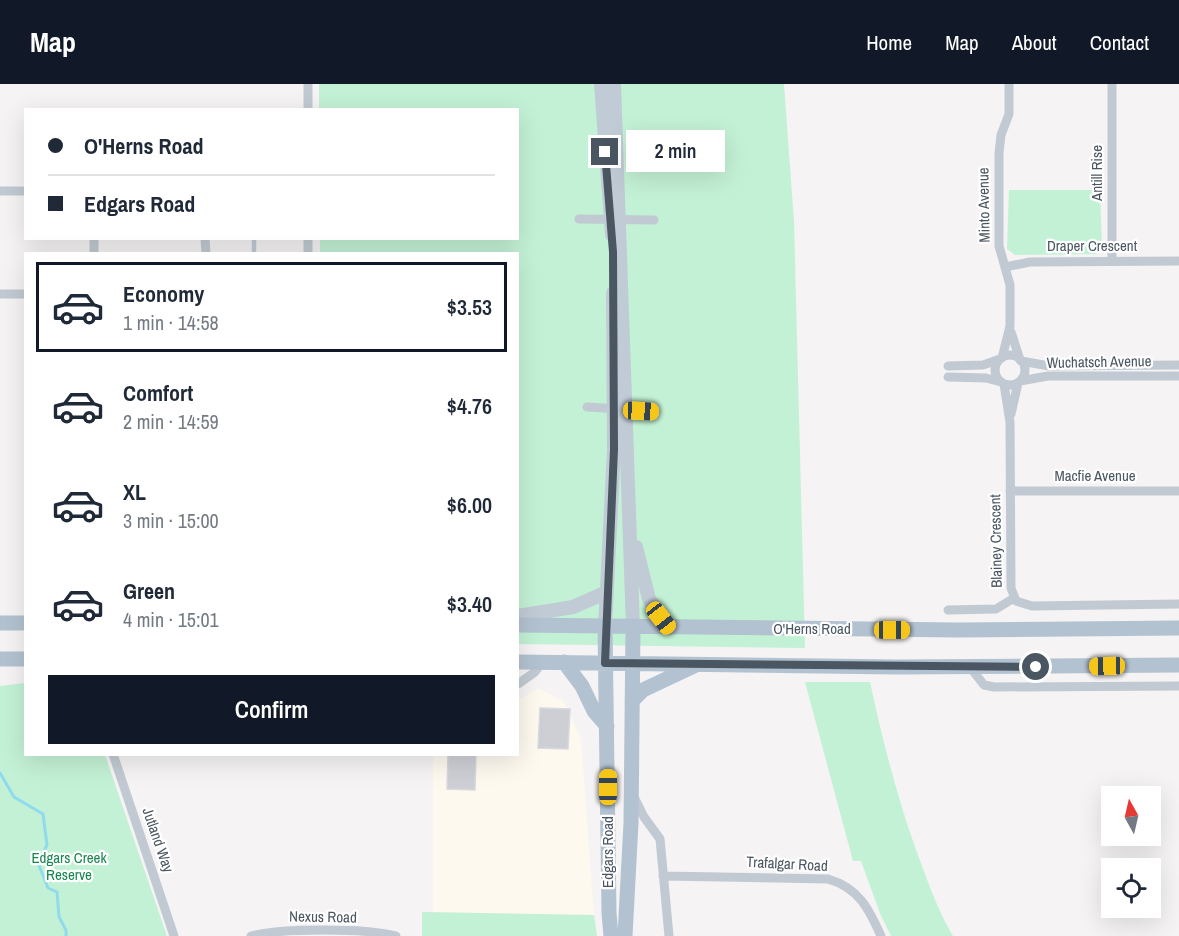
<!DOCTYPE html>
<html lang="en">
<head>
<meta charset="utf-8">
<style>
	:root { --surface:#fff; --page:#f2f2f3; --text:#1f2937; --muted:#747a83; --line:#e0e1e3; --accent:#111827 }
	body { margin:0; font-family:"Archivo Narrow",sans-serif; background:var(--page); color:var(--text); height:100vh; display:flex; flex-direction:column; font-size:22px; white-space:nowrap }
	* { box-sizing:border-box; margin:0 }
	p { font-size:20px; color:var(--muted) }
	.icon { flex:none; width:33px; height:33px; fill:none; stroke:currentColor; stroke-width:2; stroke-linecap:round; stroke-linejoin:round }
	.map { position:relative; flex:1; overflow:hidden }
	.details { position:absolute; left:24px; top:168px; width:495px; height:504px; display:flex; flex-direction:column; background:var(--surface); border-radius:0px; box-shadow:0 6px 24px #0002 }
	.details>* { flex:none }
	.top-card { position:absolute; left:24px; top:24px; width:495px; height:132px; border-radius:0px; box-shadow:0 6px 24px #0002; display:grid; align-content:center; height:132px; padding:0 24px; background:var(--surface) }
	.needle { width:39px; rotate:352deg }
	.controls { position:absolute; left:1101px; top:702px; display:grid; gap:12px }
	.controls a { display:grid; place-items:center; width:60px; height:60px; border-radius:0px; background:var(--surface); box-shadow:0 6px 24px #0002; font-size:30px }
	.end { position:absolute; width:27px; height:27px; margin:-14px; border:8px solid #4a5661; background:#fff; box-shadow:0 0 0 3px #fff }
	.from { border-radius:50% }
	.bubble { position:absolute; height:42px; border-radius:0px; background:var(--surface); box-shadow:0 6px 24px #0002; font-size:20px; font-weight:600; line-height:42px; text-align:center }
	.car { position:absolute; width:18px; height:36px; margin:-18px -9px; border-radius:8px; box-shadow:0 0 4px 2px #0007; background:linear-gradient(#f5c518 24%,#345 0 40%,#f5c518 0 76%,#345 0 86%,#f5c518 0) }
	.top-card b { display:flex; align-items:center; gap:21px; height:57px; font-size:22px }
	.top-card b+b { border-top:2px solid var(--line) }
	.top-card i { width:15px; height:15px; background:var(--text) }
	ul { padding:10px 0 0; list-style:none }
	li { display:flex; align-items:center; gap:18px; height:90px; margin:0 12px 9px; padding:0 12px; border:3px solid transparent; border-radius:0px }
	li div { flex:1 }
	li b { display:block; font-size:22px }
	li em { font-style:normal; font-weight:600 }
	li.current { border-color:var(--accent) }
	li>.icon { width:54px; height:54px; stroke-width:1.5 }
	.primary-button { display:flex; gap:12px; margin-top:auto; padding:12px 24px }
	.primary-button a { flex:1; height:69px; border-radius:0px; background:var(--accent); color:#fff; font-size:24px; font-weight:600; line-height:69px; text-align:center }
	header { display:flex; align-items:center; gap:36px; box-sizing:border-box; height:84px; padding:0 30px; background:var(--accent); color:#fff }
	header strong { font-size:28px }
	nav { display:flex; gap:33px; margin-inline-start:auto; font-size:21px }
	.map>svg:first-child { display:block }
</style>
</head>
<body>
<header>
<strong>Map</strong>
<nav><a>Home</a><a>Map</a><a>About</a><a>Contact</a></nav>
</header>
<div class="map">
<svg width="1179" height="852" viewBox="0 0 1179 852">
	<rect width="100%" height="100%" fill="#f5f3f3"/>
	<!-- commercial -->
	<path fill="#fdf9ef" d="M539,604l20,11 3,-1 19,40 13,177 -161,-3v-157l85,-1v-54z"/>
	<!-- green -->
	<path fill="#c3f1d5" d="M319,0h465l10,138 11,426 -287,-4v-390l-198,-1v-14l198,-1v-128l-199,-1z
		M1009,106h91l2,57 -6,7 -81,1 -8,-6z
		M805,598h65c12,56 26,111 45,165 11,30 22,62 38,89h-62l-10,-20 -20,-55h-8z
		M25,599l1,71 79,1 62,181h-167v-250z
		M422,828l172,3 3,21h-175z"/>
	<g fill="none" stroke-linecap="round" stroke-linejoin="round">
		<!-- stream -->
		<path stroke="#90daee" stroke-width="3" d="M0,689l14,24 29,17 4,31 -9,18 10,25 9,4 2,25 7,13v6"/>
	</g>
	<!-- building -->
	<path fill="#cdcfd5" stroke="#d7d9de" stroke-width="1.5" d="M540,624l30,1 -2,40 -30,-1z
		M448,670h28l-1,36 -28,-1z"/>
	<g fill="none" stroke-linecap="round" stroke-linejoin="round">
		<!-- service -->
		<path stroke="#c1cad2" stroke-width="4.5" d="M254,154v16"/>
		<!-- minor -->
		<path stroke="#c1cad2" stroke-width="9" d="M1112,0v177
			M308,26v-26
			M0,107h26
			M579,135l75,1
			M94,154v16
			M205,154l1,16
			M308,170v-16
			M1005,183l25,-5 149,-1
			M0,210h26
			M1011,248l9,28
			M995 286a15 15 0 1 1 30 0a15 15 0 1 1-30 0Z
			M1002,274l8,-32v-41l-11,-39v-93l2,-18 8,-21v-30
			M1021,277l28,5 130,-1
			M948,282l35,-1 17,-6
			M948,293l38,1 15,4
			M1020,297l28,-5h131
			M1004,300l6,38 1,166 5,13 16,5 147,-2
			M587,323l67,4
			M1011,330l7,-31
			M1010,407h169
			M948,526l48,-1 18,-11
			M970,583l14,18 10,2 185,-1
			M518,600l17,-12 7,-10
			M113,670l61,182
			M634,713l10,20 16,22 9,97
			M663,792l165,3c31,9 41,30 53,57
			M251,852c30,-8 114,-8 145,0"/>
		<!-- secondary -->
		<path stroke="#c1cbd6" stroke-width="14" d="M601,0l11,151
			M614,0l19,543
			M636,463l13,52 20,29
			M518,532l55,-9 34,-15
			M605,543l9,-178 -1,-156"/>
		<!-- primary -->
		<path stroke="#b3c2d1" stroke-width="15" d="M0,539h26
			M518,541l440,5 221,-2
			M605,543l4,286 2,23
			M0,575h26
			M518,578l380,5 281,-2
			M564,578l18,24 12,25 13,15
			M632,617l11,-11 53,-25
			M625,852l6,-113 2,-196"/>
	</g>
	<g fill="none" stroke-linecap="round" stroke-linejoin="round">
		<!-- route -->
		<path stroke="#4a5661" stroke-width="8" d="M605,68l8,100 1,197 -9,214 431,4"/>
	</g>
	<g text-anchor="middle" stroke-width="4.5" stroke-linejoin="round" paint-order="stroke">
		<!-- street labels -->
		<g font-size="15" fill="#4a5661" stroke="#fff">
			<text transform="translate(1097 89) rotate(-90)" y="5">Antill Rise</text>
			<text transform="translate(984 121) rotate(-91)" y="5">Minto Avenue</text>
			<text x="1092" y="167">Draper Crescent</text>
			<text transform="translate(1099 278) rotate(-1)" y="5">Wuchatsch Avenue</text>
			<text x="1095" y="397">Macfie Avenue</text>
			<text transform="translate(996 457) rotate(-91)" y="5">Blainey Crescent</text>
			<text x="812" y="550">O'Herns Road</text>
			<text transform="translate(158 756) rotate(71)" y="5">Jutland Way</text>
			<text transform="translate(608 768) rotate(-90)" y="5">Edgars Road</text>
			<text transform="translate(787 780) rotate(3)" y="5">Trafalgar Road</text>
			<text transform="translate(323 833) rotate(1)" y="5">Nexus Road</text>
		</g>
		<!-- park labels -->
		<g font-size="15" fill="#17864f" stroke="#fff">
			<text x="69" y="779">Edgars Creek<tspan x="69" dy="17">Reserve</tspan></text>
		</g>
	</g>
</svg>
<div class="controls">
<a><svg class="needle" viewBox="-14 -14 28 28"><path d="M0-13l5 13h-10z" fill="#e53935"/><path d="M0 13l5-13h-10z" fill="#747a83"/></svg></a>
<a><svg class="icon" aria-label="locate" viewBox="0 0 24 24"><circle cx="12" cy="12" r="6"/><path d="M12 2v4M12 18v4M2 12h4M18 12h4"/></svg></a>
</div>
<i class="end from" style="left:1036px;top:583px"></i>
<i class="end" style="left:605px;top:68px"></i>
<div class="bubble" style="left:626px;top:46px;width:99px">2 min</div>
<i class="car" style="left:641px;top:327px;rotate:93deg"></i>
<i class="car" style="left:661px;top:534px;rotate:142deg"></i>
<i class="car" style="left:892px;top:546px;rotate:90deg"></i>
<i class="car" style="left:1107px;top:582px;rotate:269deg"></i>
<i class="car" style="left:608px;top:703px;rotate:0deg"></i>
<div class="top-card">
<b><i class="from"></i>O'Herns Road</b>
<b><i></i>Edgars Road</b>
</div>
<section class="details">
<ul>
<li class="current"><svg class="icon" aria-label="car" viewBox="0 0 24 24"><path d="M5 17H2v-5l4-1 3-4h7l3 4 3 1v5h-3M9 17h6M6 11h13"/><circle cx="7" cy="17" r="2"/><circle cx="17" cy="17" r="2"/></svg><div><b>Economy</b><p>1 min · 14:58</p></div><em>$3.53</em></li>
<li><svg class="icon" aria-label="car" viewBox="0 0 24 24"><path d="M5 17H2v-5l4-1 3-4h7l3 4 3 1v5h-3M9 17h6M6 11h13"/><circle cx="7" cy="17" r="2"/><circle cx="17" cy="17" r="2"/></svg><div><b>Comfort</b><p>2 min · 14:59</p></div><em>$4.76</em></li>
<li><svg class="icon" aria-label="car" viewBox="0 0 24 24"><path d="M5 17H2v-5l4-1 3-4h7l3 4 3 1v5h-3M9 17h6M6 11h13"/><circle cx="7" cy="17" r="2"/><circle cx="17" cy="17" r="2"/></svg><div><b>XL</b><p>3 min · 15:00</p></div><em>$6.00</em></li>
<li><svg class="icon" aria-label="car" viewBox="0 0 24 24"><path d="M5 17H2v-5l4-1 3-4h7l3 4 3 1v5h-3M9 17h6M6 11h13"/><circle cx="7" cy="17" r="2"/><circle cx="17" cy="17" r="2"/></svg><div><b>Green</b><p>4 min · 15:01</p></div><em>$3.40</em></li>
</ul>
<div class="primary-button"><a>Confirm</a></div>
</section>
</div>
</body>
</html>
